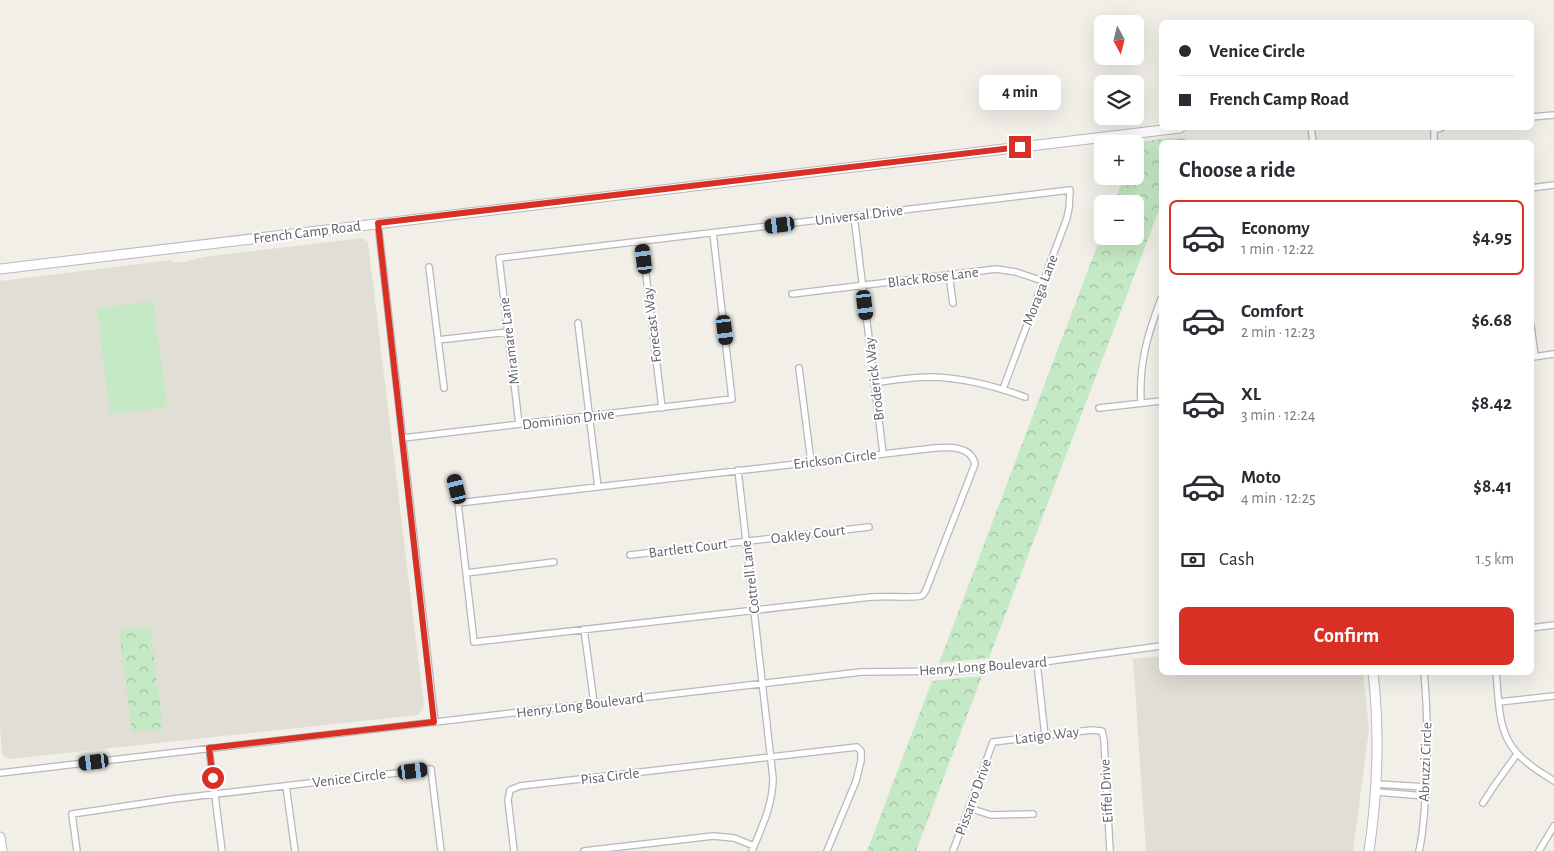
<!DOCTYPE html>
<html lang="en">
<head>
<meta charset="utf-8">
<style>
	:root { --surface:#fff; --page:#f2f2f3; --text:#2b2b33; --muted:#7c7c81; --line:#e1e1e2; --accent:#d93025 }
	body { margin:0; font-family:"Alegreya Sans",sans-serif; background:var(--page); color:var(--text); height:100vh; display:flex; flex-direction:column; font-size:19px; white-space:nowrap }
	* { box-sizing:border-box; margin:0 }
	p { font-size:16px; color:var(--muted) }
	.icon { flex:none; width:28px; height:28px; fill:none; stroke:currentColor; stroke-width:2; stroke-linecap:round; stroke-linejoin:round }
	.map { position:relative; flex:1; overflow:hidden }
	.details { position:absolute; left:1159px; top:140px; width:375px; height:535px; display:flex; flex-direction:column; background:var(--surface); border-radius:8px; box-shadow:0 5px 20px #0002 }
	.details>* { flex:none }
	.guide { position:absolute; left:1159px; top:20px; width:375px; height:110px; border-radius:8px; box-shadow:0 5px 20px #0002; display:grid; align-content:center; height:110px; padding:0 20px; background:var(--surface) }
	.needle { width:32px; rotate:173deg }
	.fabs { position:absolute; left:1094px; top:15px; display:grid; gap:10px }
	.fabs a { display:grid; place-items:center; width:50px; height:50px; border-radius:8px; background:var(--surface); box-shadow:0 5px 20px #0002; font-size:25px }
	.end { position:absolute; width:22px; height:22px; margin:-11px; border:6px solid #d93025; background:#fff; box-shadow:0 0 0 2px #fff }
	.from { border-radius:50% }
	.bubble { position:absolute; height:35px; border-radius:8px; background:var(--surface); box-shadow:0 5px 20px #0002; font-size:16px; font-weight:700; line-height:35px; text-align:center }
	.car { position:absolute; width:15px; height:30px; margin:-15px -8px; border-radius:6px; box-shadow:0 0 4px 1px #0007; background:linear-gradient(#222 24%,#8ab4d8 0 40%,#222 0 76%,#8ab4d8 0 86%,#222 0) }
	.guide b { display:flex; align-items:center; gap:18px; height:48px; font-size:19px }
	.guide b+b { border-top:1px solid var(--line) }
	.guide i { width:12px; height:12px; background:var(--text) }
	ul { padding:0; list-style:none }
	li { display:flex; align-items:center; gap:15px; height:75px; margin:0 10px 8px; padding:0 10px; border:2px solid transparent; border-radius:8px }
	li div { flex:1 }
	li b { display:block; font-size:19px }
	li em { font-style:normal; font-weight:700 }
	li.current { border-color:var(--accent) }
	li>.icon { width:45px; height:45px; stroke-width:1.5 }
	h2 { padding:0 20px; font-size:22px; line-height:60px }
	.pay { display:flex; align-items:center; gap:12px; height:55px; padding:0 20px; font-size:19px }
	.pay p { margin-inline-start:auto }
	.button { display:flex; gap:10px; margin-top:auto; padding:10px 20px }
	.button a { flex:1; height:58px; border-radius:8px; background:var(--accent); color:#fff; font-size:20px; font-weight:700; line-height:58px; text-align:center }
	.map>svg:first-child { display:block }
</style>
</head>
<body>
<div class="map">
<svg width="1554" height="851" viewBox="0 0 1554 851">
	<defs>
		<pattern id="forest-crowns" width="20" height="18" patternUnits="userSpaceOnUse" patternTransform="scale(1.25)"><rect width="20" height="18" fill="#c5e8c5"/><path d="M2 6a3 3 0 1 1 6 0M12 15a3 3 0 1 1 6 0" fill="none" stroke="#a3c0a4"/></pattern>
	</defs>
	<rect width="100%" height="100%" fill="#f1efe8"/>
	<!-- education -->
	<path fill="#e1ded6" d="M362,238l6,4 56,465 -6,8 -409,44 -7,-4 -2,-28v-446l172,-21 1,3 11,-1 20,-5z
		M1161,656v16l202,1 6,56 -16,122h-207l-13,-192z"/>
	<!-- green -->
	<path fill="#c5e8c5" d="M153,301l14,106 -57,7 -13,-106z"/>
	<!-- forest -->
	<path fill="url(#forest-crowns)" d="M1170,138l17,1 -2,3h-24v63l-172,453 -50,5 163,-430v3h33v-32h-21l10,-28h11v-30l2,-4z
		M150,627l13,102 -31,3 -13,-101z
		M982,676l-66,175h-49l65,-170z"/>
	<g fill="none" stroke-linecap="round" stroke-linejoin="round">
		<!-- street casing -->
		<g stroke="#b5b8bc" stroke-width="8">
			<path id="street" d="M1531,117l23,-2
				M1311,128l2,14
				M1434,142v-12l7,-2
				M1531,188l23,-3
				M854,216l29,237
				M378,223l57,499
				M642,241l20,167
				M429,267l15,121
				M949,275l4,28
				M792,294l204,-25 20,3 27,9
				M578,323l20,164
				M1531,326l4,30
				M438,340l70,-8
				M1533,357l21,-3
				M799,368l12,94
				M874,383c19,-3 38,-6 58,-6 32,1 63,9 93,20
				M1141,403c-2,-40 6,-67 20,-104
				M1099,408l62,-7
				M519,424l-20,-166 571,-68 -1,18 -2,10 -64,171
				M403,438l329,-39 -19,-166
				M738,470l35,308c0,26 -11,49 -21,73
				M454,478l4,25 16,139 397,-45c9,-1 46,1 50,-1 2,0 4,-4 5,-6l49,-126c-4,-18 -25,-17 -40,-16l-477,55
				M630,555l239,-28
				M466,573l88,-11
				M1531,628l23,-3
				M584,629l10,74
				M1037,663l8,73
				M1496,672c3,28 1,60 21,81 10,12 25,20 37,28
				M1499,702l55,-6
				M209,748l13,103
				M0,773l861,-101 96,-1 71,-7 133,-18
				M1377,784l49,3
				M286,786l9,65
				M1376,792l49,4
				M1483,803l11,-17 23,-32
				M969,808l22,7 42,-1
				M77,851l-5,-37 101,-15 258,-30 10,82
				M514,851l-6,-51 2,-10 10,-4 337,-39 4,4v10l-5,20 -29,70
				M584,851l129,-15 21,2 20,8
				M953,851l40,-109 98,-12 11,1 2,9 6,111
				M1419,851c4,-16 5,-34 6,-50 3,-43 3,-86 -1,-129
				M1539,851l15,-25"/>
		</g>
		<!-- secondary casing -->
		<g stroke="#b6babf" stroke-width="11">
			<path id="secondary" d="M0,269l1180,-141
				M0,837l2,14
				M1369,851c9,-61 11,-117 4,-179"/>
		</g>
		<!-- street -->
		<use href="#street" stroke="#fff" stroke-width="5.5"/>
		<!-- secondary -->
		<use href="#secondary" stroke="#fff" stroke-width="9"/>
	</g>
	<g fill="none" stroke-linecap="round" stroke-linejoin="round">
		<!-- route -->
		<path stroke="#d93025" stroke-width="6" d="M213,778l-4,-30 225,-26 -56,-499 642,-76"/>
	</g>
	<g text-anchor="middle" stroke-width="4" stroke-linejoin="round" paint-order="stroke">
		<!-- street labels -->
		<g font-size="15" fill="#5f6368" stroke="#fff">
			<text transform="translate(859 215) rotate(-7)" y="5">Universal Drive</text>
			<text transform="translate(307 232) rotate(-7)" y="5">French Camp Road</text>
			<text transform="translate(933 277) rotate(-7)" y="5">Black Rose Lane</text>
			<text transform="translate(1040 290) rotate(-69)" y="5">Moraga Lane</text>
			<text transform="translate(652 325) rotate(-97)" y="5">Forecast Way</text>
			<text transform="translate(509 341) rotate(-97)" y="5">Miramare Lane</text>
			<text transform="translate(874 379) rotate(-97)" y="5">Broderick Way</text>
			<text transform="translate(568 419) rotate(-7)" y="5">Dominion Drive</text>
			<text transform="translate(835 459) rotate(-7)" y="5">Erickson Circle</text>
			<text transform="translate(808 534) rotate(-7)" y="5">Oakley Court</text>
			<text transform="translate(688 548) rotate(-7)" y="5">Bartlett Court</text>
			<text transform="translate(750 577) rotate(-97)" y="5">Cottrell Lane</text>
			<text transform="translate(983 666) rotate(-4)" y="5">Henry Long Boulevard</text>
			<text transform="translate(580 705) rotate(-7)" y="5">Henry Long Boulevard</text>
			<text transform="translate(1047 735) rotate(-7)" y="5">Latigo Way</text>
			<text transform="translate(1425 762) rotate(-88)" y="5">Abruzzi Circle</text>
			<text transform="translate(610 776) rotate(-7)" y="5">Pisa Circle</text>
			<text transform="translate(349 778) rotate(-7)" y="5">Venice Circle</text>
			<text transform="translate(1106 791) rotate(-93)" y="5">Eiffel Drive</text>
			<text transform="translate(973 797) rotate(-70)" y="5">Pissarro Drive</text>
		</g>
	</g>
</svg>
<div class="fabs">
<a><svg class="needle" viewBox="-14 -14 28 28"><path d="M0-13l5 13h-10z" fill="#e53935"/><path d="M0 13l5-13h-10z" fill="#7c7c81"/></svg></a>
<a><svg class="icon" aria-label="layers" viewBox="0 0 24 24"><path d="M12 4l9 5-9 5-9-5zM3 14l9 5 9-5"/></svg></a>
<a>+</a>
<a>−</a>
</div>
<i class="end from" style="left:213px;top:778px"></i>
<i class="end" style="left:1020px;top:147px"></i>
<div class="bubble" style="left:979px;top:75px;width:82px">4 min</div>
<i class="car" style="left:780px;top:225px;rotate:263deg"></i>
<i class="car" style="left:644px;top:259px;rotate:353deg"></i>
<i class="car" style="left:865px;top:305px;rotate:173deg"></i>
<i class="car" style="left:725px;top:330px;rotate:173deg"></i>
<i class="car" style="left:457px;top:489px;rotate:346deg"></i>
<i class="car" style="left:94px;top:762px;rotate:263deg"></i>
<i class="car" style="left:413px;top:771px;rotate:83deg"></i>
<div class="guide">
<b><i class="from"></i>Venice Circle</b>
<b><i></i>French Camp Road</b>
</div>
<section class="details">
<h2>Choose a ride</h2>
<ul>
<li class="current"><svg class="icon" aria-label="car" viewBox="0 0 24 24"><path d="M5 17H2v-5l4-1 3-4h7l3 4 3 1v5h-3M9 17h6M6 11h13"/><circle cx="7" cy="17" r="2"/><circle cx="17" cy="17" r="2"/></svg><div><b>Economy</b><p>1 min · 12:22</p></div><em>$4.95</em></li>
<li><svg class="icon" aria-label="car" viewBox="0 0 24 24"><path d="M5 17H2v-5l4-1 3-4h7l3 4 3 1v5h-3M9 17h6M6 11h13"/><circle cx="7" cy="17" r="2"/><circle cx="17" cy="17" r="2"/></svg><div><b>Comfort</b><p>2 min · 12:23</p></div><em>$6.68</em></li>
<li><svg class="icon" aria-label="car" viewBox="0 0 24 24"><path d="M5 17H2v-5l4-1 3-4h7l3 4 3 1v5h-3M9 17h6M6 11h13"/><circle cx="7" cy="17" r="2"/><circle cx="17" cy="17" r="2"/></svg><div><b>XL</b><p>3 min · 12:24</p></div><em>$8.42</em></li>
<li><svg class="icon" aria-label="car" viewBox="0 0 24 24"><path d="M5 17H2v-5l4-1 3-4h7l3 4 3 1v5h-3M9 17h6M6 11h13"/><circle cx="7" cy="17" r="2"/><circle cx="17" cy="17" r="2"/></svg><div><b>Moto</b><p>4 min · 12:25</p></div><em>$8.41</em></li>
</ul>
<div class="pay"><svg class="icon" aria-label="cash" viewBox="0 0 24 24"><path d="M3 7h18v10H3z"/><circle cx="12" cy="12" r="2"/></svg>Cash<p>1.5 km</p></div>
<div class="button"><a>Confirm</a></div>
</section>
</div>
</body>
</html>
